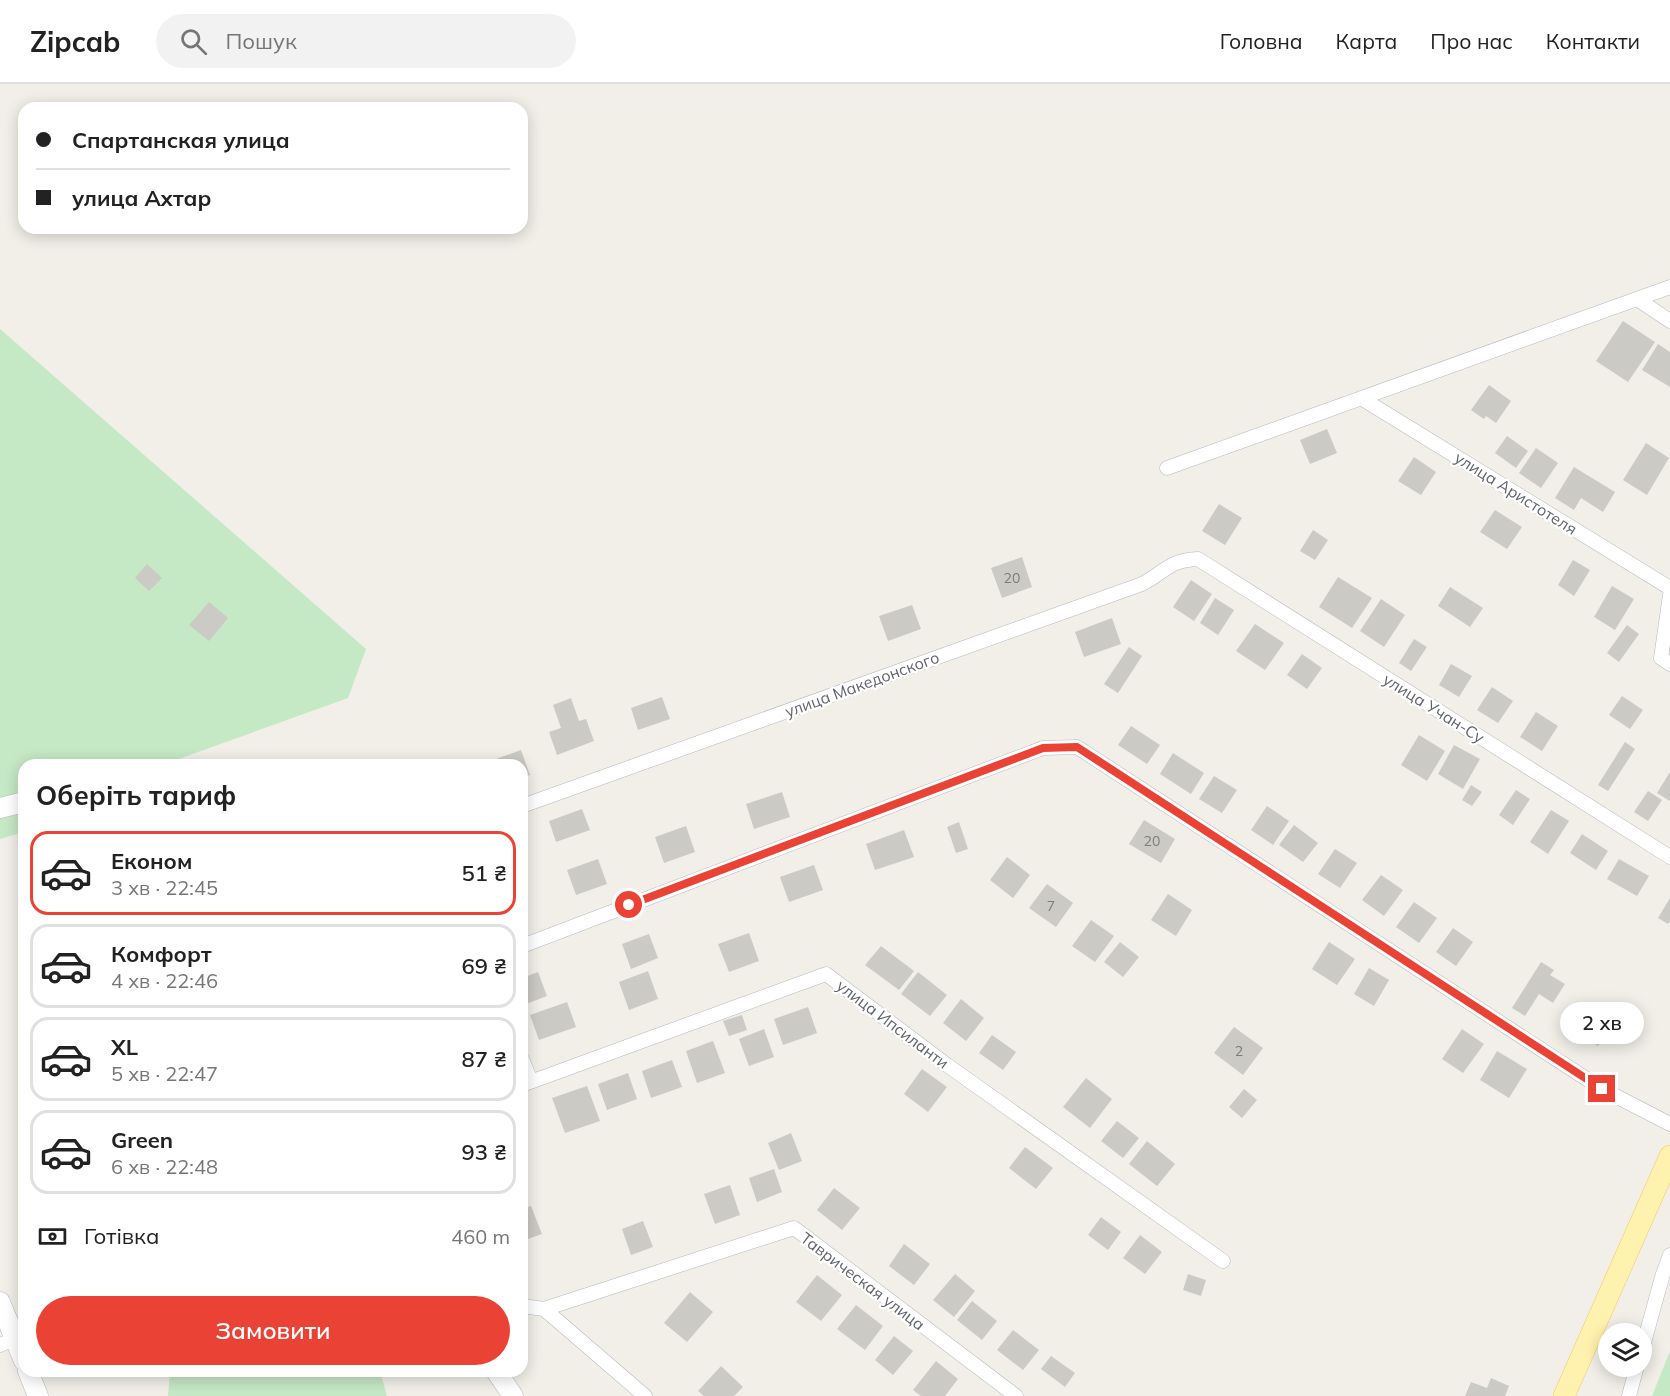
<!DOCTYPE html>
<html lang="uk">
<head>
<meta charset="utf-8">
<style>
	:root { --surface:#fff; --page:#f2f2f2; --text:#222; --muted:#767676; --line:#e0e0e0; --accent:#ea4335 }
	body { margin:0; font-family:Mulish,sans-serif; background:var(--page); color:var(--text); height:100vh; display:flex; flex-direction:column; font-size:22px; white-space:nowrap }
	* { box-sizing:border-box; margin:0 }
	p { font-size:20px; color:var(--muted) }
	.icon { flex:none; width:33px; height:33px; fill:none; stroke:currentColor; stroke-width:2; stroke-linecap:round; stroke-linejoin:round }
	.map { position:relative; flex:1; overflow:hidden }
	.side { position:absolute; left:18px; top:675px; width:510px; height:618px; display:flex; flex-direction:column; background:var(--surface); border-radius:18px; box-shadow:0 3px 15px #0003 }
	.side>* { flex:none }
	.banner { position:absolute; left:18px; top:18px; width:510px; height:132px; border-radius:18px; box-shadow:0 3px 15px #0003; display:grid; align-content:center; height:132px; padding:0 18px; background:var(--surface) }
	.fabs { position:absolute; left:1598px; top:1239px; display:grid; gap:12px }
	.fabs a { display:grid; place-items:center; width:54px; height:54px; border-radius:50%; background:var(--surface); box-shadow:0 3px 15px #0003; font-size:30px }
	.end { position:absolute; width:27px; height:27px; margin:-14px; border:8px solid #ea4335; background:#fff; box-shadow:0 0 0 3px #fff }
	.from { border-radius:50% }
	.bubble { position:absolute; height:42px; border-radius:21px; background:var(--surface); box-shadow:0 3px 15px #0003; font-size:20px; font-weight:600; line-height:42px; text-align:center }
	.banner b { display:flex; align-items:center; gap:21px; height:57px; font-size:22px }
	.banner b+b { border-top:2px solid var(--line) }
	.banner i { width:15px; height:15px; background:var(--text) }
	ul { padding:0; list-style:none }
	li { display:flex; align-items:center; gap:18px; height:84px; margin:0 12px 9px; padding:0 6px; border:3px solid var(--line); border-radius:18px }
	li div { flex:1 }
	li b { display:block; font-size:22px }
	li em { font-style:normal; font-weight:600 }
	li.active { border-color:var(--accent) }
	li>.icon { width:54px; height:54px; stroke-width:1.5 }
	h2 { padding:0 18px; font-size:27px; line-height:72px }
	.pay { display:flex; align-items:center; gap:15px; height:66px; padding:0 18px; font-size:22px }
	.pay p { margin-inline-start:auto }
	.button { display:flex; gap:12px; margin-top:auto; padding:12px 18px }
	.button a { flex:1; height:69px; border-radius:36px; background:var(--accent); color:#fff; font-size:24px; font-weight:600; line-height:69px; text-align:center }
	header { display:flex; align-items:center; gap:36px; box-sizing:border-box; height:84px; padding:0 30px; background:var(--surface); border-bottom:2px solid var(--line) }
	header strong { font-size:28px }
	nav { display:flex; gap:33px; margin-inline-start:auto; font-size:21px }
	.search { width:420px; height:54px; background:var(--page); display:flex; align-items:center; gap:15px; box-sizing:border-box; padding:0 21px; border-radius:33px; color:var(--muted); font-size:22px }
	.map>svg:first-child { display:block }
</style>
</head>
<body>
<header>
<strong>Zipcab</strong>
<div class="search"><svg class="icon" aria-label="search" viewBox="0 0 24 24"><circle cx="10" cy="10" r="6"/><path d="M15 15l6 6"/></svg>Пошук</div>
<nav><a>Головна</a><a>Карта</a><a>Про нас</a><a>Контакти</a></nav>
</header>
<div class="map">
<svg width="1670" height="1312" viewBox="0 0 1670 1312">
	<rect width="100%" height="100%" fill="#f1efe8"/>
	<!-- green -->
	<path fill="#c5e8c5" d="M0,245l366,320 -18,49 -186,67h-138v67l-24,7z
		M1670,1267v45h-18z
		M170,1287h210l7,25h-219z"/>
	<!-- building -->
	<path fill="#cccac5" d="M1623,237l32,21 -27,40 -32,-21z
		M1658,260l12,8v35l-28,-17z
		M1489,301l22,16 -15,22 -10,-7 -2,3 -13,-9z
		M1327,345l10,24 -27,11 -10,-24z
		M1507,352l21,15 -12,17 -21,-15z
		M1646,359l23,15 -22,37 -24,-15z
		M1536,364l22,15 -17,25 -22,-15z
		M1414,373l22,15 -15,23 -23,-14z
		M1574,383l41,25 -12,20 -22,-14 -7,12 -19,-12z
		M1219,420l23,14 -17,27 -23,-14z
		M1495,426l27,17 -15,22 -27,-17z
		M1313,446l15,10 -13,20 -15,-9z
		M1022,473l10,30 -30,11 -11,-30z
		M1573,476l17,10 -16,26 -16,-11z
		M147,480l15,14 -13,13 -14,-13z
		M1338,493l34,21 -20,30 -33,-21z
		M1191,496l21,14 -18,27 -21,-14z
		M1612,502l22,13 -19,31 -21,-13z
		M1450,503l33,21 -13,19 -32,-21z
		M1215,514l19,12 -16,25 -18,-12z
		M1381,515l24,16 -21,32 -24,-16z
		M209,518l19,16 -19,23 -20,-16z
		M912,521l9,24 -33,12 -9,-25z
		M1112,534l9,26 -37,13 -9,-25z
		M1255,540l29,19 -19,27 -29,-19z
		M1627,541l12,9 -20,28 -12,-9z
		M1414,555l13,8 -16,24 -12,-8z
		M1129,563l13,9 -24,37 -14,-9z
		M1302,570l20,14 -15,21 -20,-14z
		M1451,580l21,12 -13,21 -20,-12z
		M1492,603l21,14 -15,22 -21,-13z
		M1622,612l21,14 -13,19 -21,-14z
		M662,613l8,22 -32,11 -7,-22z
		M571,614l8,23 7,-2 8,22 -37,14 -8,-23 12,-4 -8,-23z
		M1536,628l22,14 -16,25 -22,-14z
		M1131,642l29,19 -13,19 -29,-19z
		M1419,651l26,16 -18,30 -26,-16z
		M1625,658l10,7 -27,42 -10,-6z
		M1454,661l26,14 -17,30 -25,-15z
		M521,666l9,25 -8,3v-13h-42z
		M1173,669l31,20 -13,21 -31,-20z
		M1670,688v29l-13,-8z
		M1214,692l23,14 -15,23 -23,-14z
		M1471,701l11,7 -10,14 -10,-6z
		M1516,706l14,9 -17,26 -14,-10z
		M1648,707l14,9 -14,21 -14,-9z
		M782,708l8,25 -36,12 -8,-25z
		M1267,722l22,15 -16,24 -22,-15z
		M582,725l8,21 -34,12 -7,-21z
		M1551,726l18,11 -21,33 -18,-12z
		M1144,736l31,19 -14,24 -32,-19z
		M959,738l9,27 -12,4 -9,-26z
		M1294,741l24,18 -15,19 -24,-17z
		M686,742l9,26 -31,11 -9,-26z
		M904,746l10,27 -39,13 -9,-26z
		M1582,750l26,17 -12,19 -26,-17z
		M1335,765l22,14 -17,25 -22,-14z
		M1007,773l23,18 -17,23 -23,-18z
		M598,775l9,25 -31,11 -9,-25z
		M1619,775l30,17 -12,20 -30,-17z
		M814,781l9,25 -34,12 -9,-25z
		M1381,791l22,15 -19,26 -22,-16z
		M1047,800l26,19 -17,24 -27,-19z
		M1168,810l24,16 -16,26 -25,-16z
		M1670,814v23l-2,3 -10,-6z
		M1414,818l23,16 -18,25 -23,-16z
		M1091,836l23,16 -19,26 -23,-16z
		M1453,844l20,14 -17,24 -20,-14z
		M749,849l10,28 -30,11 -11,-28z
		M649,850l9,24 -27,11 -9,-25z
		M1120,858l19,15 -16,20 -19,-15z
		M1329,858l26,17 -18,26 -25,-16z
		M881,862l33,25 -15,19 -34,-25z
		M1541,878l13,8 -4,5 15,9 -12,19 -14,-9 -14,22 -13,-8z
		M1369,884l20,12 -15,26 -20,-12z
		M648,887l10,28 -29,11 -10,-28z
		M538,888l9,24 -21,8 -4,-11v-15z
		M918,888l29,23 -17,21 -29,-22z
		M961,915l23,19 -18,23 -23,-18z
		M567,918l9,25 -37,13 -9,-25z
		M808,923l9,26 -34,12 -9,-26z
		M1585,923l27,16 -14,23 -27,-17z
		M742,931l5,15 -18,6 -6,-15z
		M1234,943l29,21 -20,27 -29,-22z
		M764,945l10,28 -25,9 -10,-27z
		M1462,945l22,15 -21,29 -21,-14z
		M992,951l24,17 -13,18 -24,-17z
		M713,957l12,32 -28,10 -11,-32z
		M1497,967l30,18 -18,29 -29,-18z
		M672,976l10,27 -31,11 -9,-27z
		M922,985l25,18 -19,25 -24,-18z
		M628,989l9,26 -30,11 -9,-26z
		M1086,994l26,21 -22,29 -27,-21z
		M587,1002l13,35 -35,12 -13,-35z
		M1244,1005l13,11 -15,18 -13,-11z
		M1117,1037l22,17 -16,20 -22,-17z
		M791,1049l11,28 -23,9 -11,-27z
		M1147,1057l28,23 -18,22 -28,-22z
		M1025,1063l28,21 -17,21 -27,-21z
		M774,1085l8,23 -25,10 -8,-24z
		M730,1101l10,30 -25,9 -11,-30z
		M834,1104l26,20 -18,22 -25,-20z
		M531,1122l11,28 -20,7v-32z
		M1101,1133l20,15 -13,18 -20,-15z
		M643,1137l10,26 -22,8 -9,-26z
		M1140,1151l22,17 -17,22 -22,-16z
		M904,1160l26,20 -16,21 -25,-19z
		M955,1190l20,17 -21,26 -21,-17z
		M1188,1190l18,6 -5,16 -18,-6z
		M817,1191l25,20 -21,26 -25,-19z
		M690,1208l23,20 -26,30 -23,-19z
		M972,1217l25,20 -15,19 -25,-20z
		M856,1221l27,21 -18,24 -28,-21z
		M1013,1246l26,20 -16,20 -26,-20z
		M894,1252l19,15 -20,24 -18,-15z
		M1051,1272l24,17 -10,14 -24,-18z
		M936,1277l22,18 -13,17h-24l-8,-6z
		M721,1282l22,21 -9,9h-30l-6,-5z
		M1491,1294l18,8 -4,10h-40l6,-14 16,6z"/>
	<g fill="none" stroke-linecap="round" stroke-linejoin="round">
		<!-- minor casing -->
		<g stroke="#b5b8bc" stroke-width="15">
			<path id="minor" d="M1637,215l33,22
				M1361,314l309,190
				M1167,384l503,-181
				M1670,511l-9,63 9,6
				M522,722l620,-222c23,-12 27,-24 56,-25l472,298
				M522,862l521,-198 34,-1 525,342 68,35
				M522,975l9,22
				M522,1001l304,-111 121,91 276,196
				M522,1222l22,3 250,-81 222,168
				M544,1225l101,87
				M0,1261l15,-6
				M1641,1269l22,-79 7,-19
				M1629,1312l8,-30"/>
		</g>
		<!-- secondary casing -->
		<g stroke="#b6babf" stroke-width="21">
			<path id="secondary" d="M0,724l24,-6
				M0,1218l24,59
				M28,1287l10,25
				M496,1287l17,25"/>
		</g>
		<!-- primary casing -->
		<g stroke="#f2c960" stroke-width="22">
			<path id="primary" d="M1564,1312l106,-240"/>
		</g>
		<!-- minor -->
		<use href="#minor" stroke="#fff" stroke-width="14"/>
		<!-- secondary -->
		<use href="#secondary" stroke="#fff" stroke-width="20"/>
		<!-- primary -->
		<use href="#primary" stroke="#fff2af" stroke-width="21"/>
	</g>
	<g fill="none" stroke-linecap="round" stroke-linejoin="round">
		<!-- route -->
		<path stroke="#ea4335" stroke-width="8" d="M629,821l414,-157 34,-1 525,342"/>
	</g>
	<g text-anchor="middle" stroke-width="4.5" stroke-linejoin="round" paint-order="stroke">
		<!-- number labels -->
		<g font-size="14" fill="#7a7d7f">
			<text x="1012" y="499">20</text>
			<text x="1152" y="762">20</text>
			<text x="1051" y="827">7</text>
			<text x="1239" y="972">2</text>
		</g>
		<!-- street labels -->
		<g font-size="16" fill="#5f6368" stroke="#fff">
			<text transform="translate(1516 409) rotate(32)" y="6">улица Аристотеля</text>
			<text transform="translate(862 600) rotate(-20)" y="6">улица Македонского</text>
			<text transform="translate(1434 624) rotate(32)" y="6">улица Учан-Су</text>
			<text transform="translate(893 940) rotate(37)" y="6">улица Ипсиланти</text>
			<text transform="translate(863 1197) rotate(37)" y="6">Таврическая улица</text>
		</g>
	</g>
</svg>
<div class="fabs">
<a><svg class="icon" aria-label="layers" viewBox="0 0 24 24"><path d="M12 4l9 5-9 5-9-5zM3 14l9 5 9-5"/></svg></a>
</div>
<i class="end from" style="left:629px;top:821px"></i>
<i class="end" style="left:1602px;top:1005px"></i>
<div class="bubble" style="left:1560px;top:918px;width:84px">2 хв</div>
<div class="banner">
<b><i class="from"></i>Спартанская улица</b>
<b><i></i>улица Ахтар</b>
</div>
<section class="side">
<h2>Оберіть тариф</h2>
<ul>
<li class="active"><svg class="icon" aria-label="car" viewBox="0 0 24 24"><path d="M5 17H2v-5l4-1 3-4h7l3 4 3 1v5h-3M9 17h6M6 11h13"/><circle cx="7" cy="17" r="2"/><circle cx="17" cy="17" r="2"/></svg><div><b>Економ</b><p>3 хв · 22:45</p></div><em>51 ₴</em></li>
<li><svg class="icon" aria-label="car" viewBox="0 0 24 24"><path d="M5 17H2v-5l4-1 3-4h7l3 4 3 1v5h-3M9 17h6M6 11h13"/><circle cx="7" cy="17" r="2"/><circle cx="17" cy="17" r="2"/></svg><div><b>Комфорт</b><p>4 хв · 22:46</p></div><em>69 ₴</em></li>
<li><svg class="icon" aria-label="car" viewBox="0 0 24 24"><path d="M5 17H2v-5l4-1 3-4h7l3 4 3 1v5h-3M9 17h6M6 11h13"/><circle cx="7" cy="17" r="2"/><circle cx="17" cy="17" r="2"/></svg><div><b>XL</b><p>5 хв · 22:47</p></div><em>87 ₴</em></li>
<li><svg class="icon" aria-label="car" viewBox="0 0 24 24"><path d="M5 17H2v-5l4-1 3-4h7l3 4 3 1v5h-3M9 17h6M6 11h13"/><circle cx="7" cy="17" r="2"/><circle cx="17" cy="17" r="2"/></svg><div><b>Green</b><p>6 хв · 22:48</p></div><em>93 ₴</em></li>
</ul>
<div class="pay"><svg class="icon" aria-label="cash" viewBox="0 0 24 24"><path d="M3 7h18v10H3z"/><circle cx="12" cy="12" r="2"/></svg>Готівка<p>460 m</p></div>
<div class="button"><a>Замовити</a></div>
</section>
</div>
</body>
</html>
